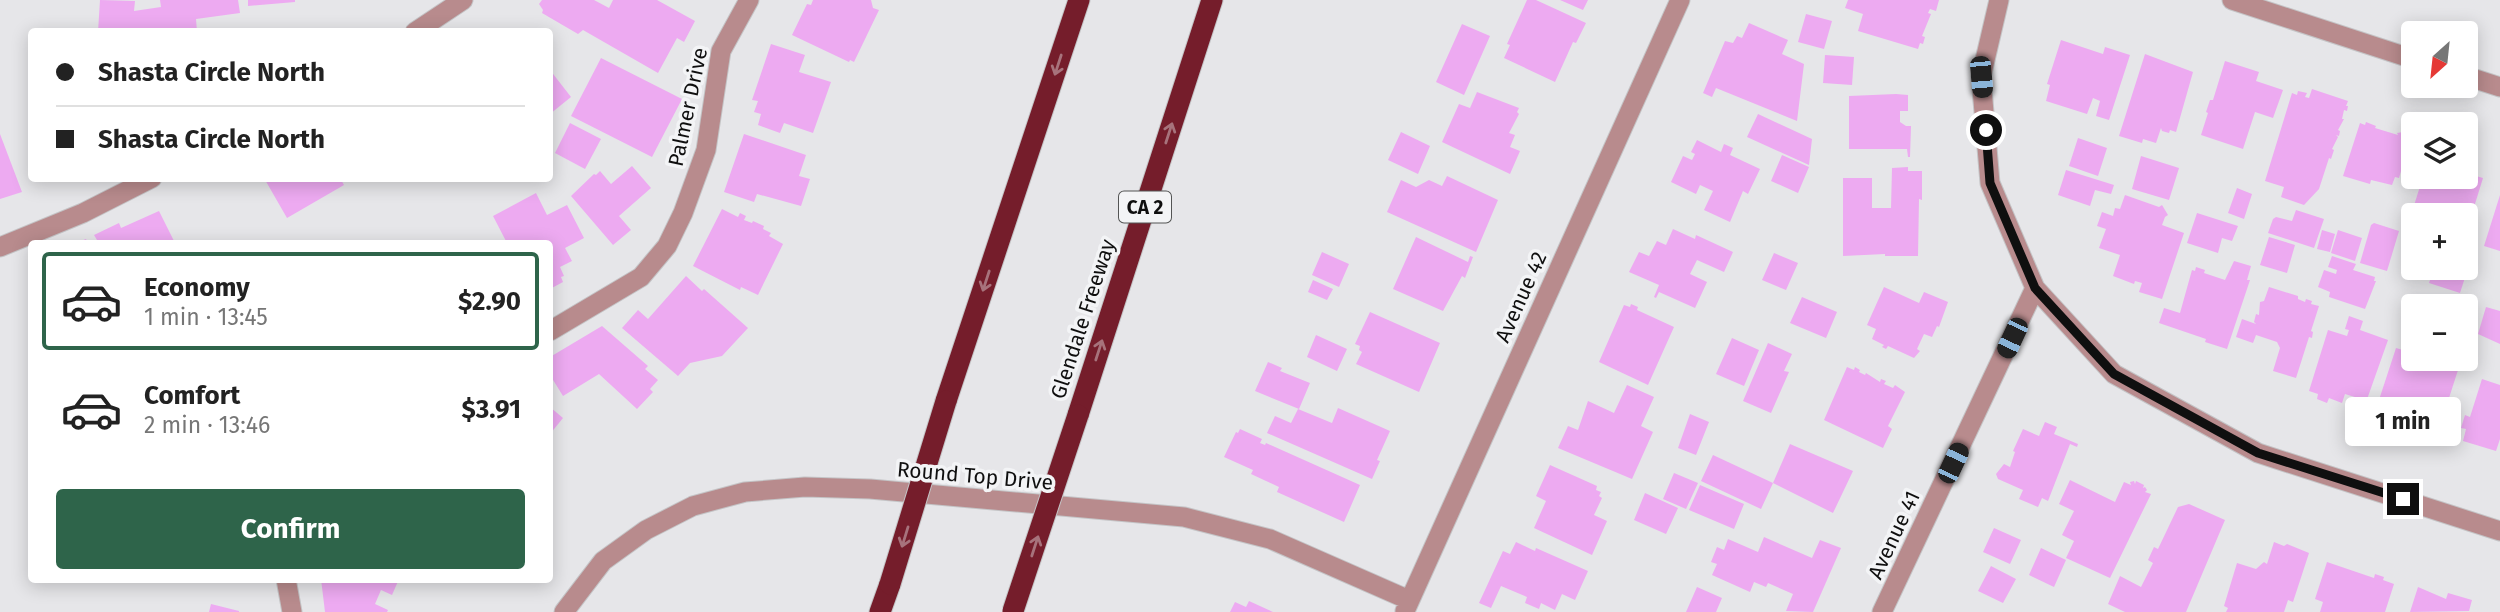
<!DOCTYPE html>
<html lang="en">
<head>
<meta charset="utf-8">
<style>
	:root { --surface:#fff; --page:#f6f6f6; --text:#222; --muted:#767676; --line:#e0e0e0; --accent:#2e644a }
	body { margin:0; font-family:"Fira Sans",sans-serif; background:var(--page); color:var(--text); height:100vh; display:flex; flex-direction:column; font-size:26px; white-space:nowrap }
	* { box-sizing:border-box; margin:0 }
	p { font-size:23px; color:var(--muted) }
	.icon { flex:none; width:38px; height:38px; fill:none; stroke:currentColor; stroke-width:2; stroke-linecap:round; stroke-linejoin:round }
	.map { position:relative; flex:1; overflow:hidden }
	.drawer { position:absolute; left:28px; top:240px; width:525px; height:343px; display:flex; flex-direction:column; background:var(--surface); border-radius:7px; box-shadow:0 4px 18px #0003 }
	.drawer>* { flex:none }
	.banner { position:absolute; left:28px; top:28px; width:525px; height:154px; border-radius:7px; box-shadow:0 4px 18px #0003; display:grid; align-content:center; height:154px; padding:0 28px; background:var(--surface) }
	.needle { width:46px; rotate:207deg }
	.tools { position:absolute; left:2401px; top:21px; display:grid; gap:14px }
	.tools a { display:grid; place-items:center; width:77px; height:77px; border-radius:7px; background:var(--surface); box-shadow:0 4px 18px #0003; font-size:35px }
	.end { position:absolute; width:32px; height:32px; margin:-16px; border:9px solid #0f0f0f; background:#fff; box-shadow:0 0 0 4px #fff }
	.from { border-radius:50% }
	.bubble { position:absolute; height:49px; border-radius:7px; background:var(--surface); box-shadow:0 4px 18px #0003; font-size:23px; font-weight:700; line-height:49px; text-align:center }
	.car { position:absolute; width:21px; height:42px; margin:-21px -10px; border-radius:9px; box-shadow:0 0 5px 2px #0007; background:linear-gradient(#222 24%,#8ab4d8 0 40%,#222 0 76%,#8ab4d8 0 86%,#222 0) }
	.banner b { display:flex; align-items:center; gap:24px; height:66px; font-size:26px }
	.banner b+b { border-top:2px solid var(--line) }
	.banner i { width:18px; height:18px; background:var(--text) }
	ul { padding:12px 0 0; list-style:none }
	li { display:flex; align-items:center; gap:21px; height:98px; margin:0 14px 10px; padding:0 14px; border:4px solid transparent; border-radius:7px }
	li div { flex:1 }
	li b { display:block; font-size:26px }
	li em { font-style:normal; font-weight:700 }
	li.active { border-color:var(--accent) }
	li>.icon { width:63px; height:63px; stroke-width:1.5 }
	.primary-button { display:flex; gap:14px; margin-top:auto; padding:14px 28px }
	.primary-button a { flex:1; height:80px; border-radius:7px; background:var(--accent); color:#fff; font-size:28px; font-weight:700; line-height:80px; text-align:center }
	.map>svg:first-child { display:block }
</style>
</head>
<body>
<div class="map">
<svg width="2500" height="612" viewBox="0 0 2500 612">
	<rect width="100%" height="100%" fill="#e6e6e9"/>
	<!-- building -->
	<path fill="#edaaf1" d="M100,0l35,1 -1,10 27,-4 -1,-7h78l2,13 -44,6 1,13h-99z
		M248,0h47v2l-47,4z
		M542,0h52l15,8 4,-8h44l38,21 -11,21 -7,-4 -19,35 -75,-43 -5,4 -36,-21 1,-3 -4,-6z
		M813,0h58l2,8 6,2 -25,52 -4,-2 -1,2 -57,-27 15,-31 4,1z
		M1527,0h9l50,23 -10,20 -3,-1 -18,40 -51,-24 6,-13 -3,-1z
		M1560,0h28l-5,10z
		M1848,0h91l-3,11 -6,-2 -2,4 3,1 -9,22 3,1 -2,7 -3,-1 -2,6 -60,-18 5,-17 -18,-6z
		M1806,14l26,7 -8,28 -26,-7z
		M1749,23l39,17 -6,14 22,10 -7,57 -81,-33 -4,9 -9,-4 22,-52 8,2 4,-7 5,2z
		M1462,24l28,12 -26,59 -28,-13z
		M2061,40l42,14 2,-7 25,8 -21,65 -13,-4 4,-15 -7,-3 -6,16 -41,-13 4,-16 -3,-1z
		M771,44l34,11 -6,17 32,10 -18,51 -29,-10 -4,10 -22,-8 3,-11 -7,-2 4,-11 -6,-1z
		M2145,54l48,18 -17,60 -6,-2 -1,3 -7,-2 -1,-3 -5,15 -13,-4 -1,4 -23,-7z
		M1825,55l29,2 -2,28 -29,-2z
		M601,58l81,41 -30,58 -81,-41z
		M2225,61l34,11 -3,9 27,9 -10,28 -18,-6 -12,37 -42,-14 7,-22 -2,-1 4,-12h3z
		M550,70l21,27 -21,17z
		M2312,89l36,12 -2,5h2l-1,5 -3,-1 -2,9h2l-6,11 2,1 -1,5 -3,-1 2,2 -6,12 2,1 -3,9 -2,-1 -10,31 -15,16 -23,-8 3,-10 -19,-6 27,-88 5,2 1,-4 9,2 -2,4 4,1z
		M1477,92l42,16 -2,4 2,2 -10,19 6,2 -5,12 10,4 -10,23 -68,-32 17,-38 11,4z
		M1896,94l12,1v16h-8v11l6,4h5l-1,31h-2l-1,-8h-58v-53z
		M1758,114l54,25 -3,26 -62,-28z
		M2366,122l10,4 -1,2 23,7 -1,-2 6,-1 10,4v17l-6,20 -6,-2 -2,7 -4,-1 -3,8 -21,-5 -1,4 -27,-8 17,-53 5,2z
		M570,123l31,16 -16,30 -30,-16z
		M1401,132l29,14 -12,28 -30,-14z
		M0,134l22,58 -22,7z
		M744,134l62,21 -7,21 11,3 -9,27 -44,-12 -3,8 -30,-10z
		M2078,138l29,10 -9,28 -29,-10z
		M1697,140l24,12 3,-8 9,4 -3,7 30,14 -12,25 -5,-3 -13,31 -26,-12 9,-19 -13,-6 -4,9 -25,-12 12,-26 9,4 3,-6 -4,-2z
		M1782,155l27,12 -11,26 -27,-12z
		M2141,156l38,12 -10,32 -37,-11z
		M632,166l19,22 -32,28 12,14 -18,15 -42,-49 23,-22 2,1 4,-4 11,13z
		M1908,167v4h14v29l-3,-1 -1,57h-33v-2l-42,2v-78h29v30h19l1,-40z
		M2066,170l48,15 -3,9 -16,-4 -5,16 -32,-11z
		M2466,173l17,5 -17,55v-18h-53v3h-3l13,-41h43z
		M1447,176l51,24 -22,52 -89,-40 14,-32 15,7 13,-7 13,6z
		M264,178h76l4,7 -57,33z
		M2237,188l15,6 -8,25 -16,-6z
		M536,193l11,22 20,-10 17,33 -19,10 7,13 -12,6 4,9 -3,1 2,5 -13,7v-46h-43l-14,-27z
		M2125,195l34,12 3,-2 6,10 -3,2 -3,8 22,8 -22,66 -23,-7 3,-9 -7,-2 -1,3 -21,-8 7,-21 -21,-7 7,-19 -9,-3 5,-14 11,4 2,-8 5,1z
		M2500,195v56l-16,-5z
		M722,209l16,8 2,-4 6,3 -2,4 8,3 1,-2 11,5 -1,3 8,4 -2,3 14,8 -25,51 -17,-8 -1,3 -47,-24z
		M2296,210l28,9 -10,29 -46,-15 5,-14 3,-2 16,4z
		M159,211l16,32h-99l10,-4 2,4 9,-3 -3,-5 25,-12 2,5z
		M2197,213l41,13 -6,15 -10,-3 -4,15 -31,-10z
		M2374,223l25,8 -12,40 -27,-8 11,-38z
		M1673,229l22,10 1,-4 37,17 -9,20 -27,-12 -7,14 17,8 -12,26 -36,-16 -3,6 -2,-1 5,-12 -30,-13 10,-20 10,4 8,-15 9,4z
		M2322,230l13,4 -5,18 -13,-3z
		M2338,230l24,8 -7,23 -24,-8z
		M1416,237l52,25 2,-6 3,1 -8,21 -3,-2 -19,35 -50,-22z
		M2269,237l26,8 -8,28 -27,-8z
		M1322,252l27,12 -10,23 -27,-12z
		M1774,253l24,10 -12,27 -24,-10z
		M2332,256l24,8 -3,6 22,7 -1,4h2l-11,28 -36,-12 1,-5 -12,-5 6,-17 12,4 1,-4 -9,-3z
		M2466,260l4,2 -10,31 -31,-10 5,-15h32z
		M2234,261l17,5 -4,14h3l-23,69 -22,-7 1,-3 -47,-16 5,-15 16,5 12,-43 3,1 1,-4 9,3 -1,3 21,7z
		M686,276l16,15 2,-2 44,39 -26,28 -32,7 -12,13 -56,-48 16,-18 10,9z
		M1313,280l20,9 -6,11 -19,-8z
		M1884,287l35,16 5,-11 24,10 -9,25 -2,-1 -5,11 -8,-3 -7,15 3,2 -6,7 -26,-12 -2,3 -4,-2 2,-2 -12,-6 4,-10 -9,-4z
		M2269,287l29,9v3l7,3 1,-3 6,2 -1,3 8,2 -8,25 2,1 -1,6 -3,-1 -13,41 -23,-7 7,-23 -3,-6 -21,-7 -3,8 -17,-6 6,-18 14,5 -2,-2 2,-8 3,1 1,-13 4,-1z
		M1802,297l35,15 -11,26 -36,-15z
		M1631,304l7,3 -1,3 37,17 -26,58 -49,-23 25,-57 6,2z
		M2486,307l14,4v33l-22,-10z
		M1370,312l70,31 -21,49 -63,-28 6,-12 -3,-2 1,-4 -5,-2z
		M2349,316l14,5 -3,9 28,10 -23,65 -8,-3 1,-4 -13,-4 -3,9 -13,-5 -2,5 -10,-4 1,-5 -9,-3 19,-61 19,6 2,-6 -4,-1z
		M602,326l46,40 -3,3 13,11 -8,9 3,3 -16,17 -38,-35 -36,22 -13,-21v-18z
		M1316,335l31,14 -10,22 -30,-14z
		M1732,338l27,12 -15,36 -28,-12z
		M1768,343l24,11 -8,17 5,1 -18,41 -28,-12z
		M2396,348l17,5v6h19l27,8 -21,65 -39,-11 3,-10 -24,-8z
		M1268,362l14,6 -2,3 30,12 -11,26 -44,-18z
		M1847,367l7,3 1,-3 5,3 -1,2 6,3 1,-2 14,9 1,-3 5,2 -2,3 9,4 2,-3 10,7 -17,34 4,3 -9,19 -59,-28z
		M2482,379l18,6v54l-4,12 -33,-10 3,-12 -5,-1 4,-13 5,2z
		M1627,385l27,12 -13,29 12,6 -21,47 -74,-31 10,-22 10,4 10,-29 26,12z
		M550,407l13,11 -13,16z
		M1338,408l52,23 -13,29 3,1 -8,18 -105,-46 8,-17 16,7 7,-14 34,14z
		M1690,414l19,8 -13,33 -18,-7z
		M2045,422l12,5 -3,7 24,10 -1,3 -7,-3 -22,57 -6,-3 -4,9 -19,-8 4,-9 -25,-11 -2,-5 8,-10 6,3 5,-15 -2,-1 10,-22 16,7z
		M1240,429l22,10 -2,4 5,2 1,-2 94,42 -16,37 -67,-30 2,-5 -28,-13 2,-4 -29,-13 12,-25 2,1z
		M1790,444l63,27 -20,42 -60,-30 -12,26 -60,-28 12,-26 60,28z
		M1550,465l47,21 -1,4 5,2 -2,4 3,2 -8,17 13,6 -15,34 -58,-27 12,-27 -10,-5z
		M1674,473l24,10 -12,26 -23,-10z
		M2070,480l45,22 9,-20 7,3 -1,-3 4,-1 1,3 1,-3 8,4 -1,3 2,-1 2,3 -2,2 6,2 -41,84 -44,-20 8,-17 -12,-6 12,-24 -15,-7z
		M1700,485l44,19 -10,25 -45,-19z
		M1645,493l33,15 -12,26 -32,-14z
		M2189,504l36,16 -39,92h-61l-17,-8 12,-28 21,11 12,-24 -5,-3 6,-13 4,2 20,-42z
		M1994,528l27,12 -11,24 -27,-12z
		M1764,537l48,21 8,-18 21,8 -28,64 -27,-1 7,-17 -25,-11 -2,4 -12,-5 -4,10 -38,-17 5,-11 -6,-2 6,-15 7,3 4,-11 30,13z
		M1516,542l19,9 1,-3 52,23 -13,29 -13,-6 -7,16 -14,-7 -2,6 -14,-6 2,-6 -26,-11 -10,22 -12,-5 24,-52 7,3z
		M2274,542l10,4 3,-2 22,9 -16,49 -5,-2 -4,12h-58l2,-4 -4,-2 13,-43 19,6 8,-7 3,2z
		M2041,548l25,12 -12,27 -25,-12z
		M2327,562l47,16 1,-4 9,3 -1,3 11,4 -9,28h-65l3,-10 -8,-3z
		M1991,566l25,13 -13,24 -25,-12z
		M321,579h78l-7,16 -11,-5 -6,14 13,6 -1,2h-62z
		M1697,587l25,11 -6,14h-30z
		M2418,587l28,12 2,-6 24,7 -3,11 -59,1z
		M1249,601l24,11h-43l5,-10 11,5z
		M211,604l28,7v1h-30z"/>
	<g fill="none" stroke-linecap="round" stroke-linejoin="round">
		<!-- minor casing -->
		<g stroke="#c4c4c6" stroke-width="21">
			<path id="minor" d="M1999,0l-18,77 9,106 45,105 79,86 144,79 242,78
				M2232,0l181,59
				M415,32l48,-32
				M2466,76l34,11
				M0,247l83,-34 69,-35
				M550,331l91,-54 26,-31 16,-33 23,-63 15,-99 28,-51
				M286,579l6,33
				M1405,611l275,-611
				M564,612l39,-51 43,-31 47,-24 52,-14 60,-5 65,2 314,28 86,22 139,61
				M1882,612l153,-324"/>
		</g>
		<!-- motorway casing -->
		<g stroke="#c4c4c6" stroke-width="23">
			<path id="motorway" d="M946,401l133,-401
				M1078,415l134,-415
				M880,612l10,-28"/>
		</g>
		<!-- minor -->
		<use href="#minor" stroke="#b88b8d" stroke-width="19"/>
		<!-- motorway -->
		<use href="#motorway" stroke="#751d2b" stroke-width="21"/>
		<!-- motorway-bridge casing -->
		<g stroke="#c4c4c6" stroke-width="23" stroke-linecap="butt">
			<path id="motorway-bridge" d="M890,584l56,-183
				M1013,611l65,-196"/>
		</g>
		<!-- motorway-bridge -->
		<use href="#motorway-bridge" stroke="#751d2b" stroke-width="21"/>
	</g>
	<!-- one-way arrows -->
	<defs><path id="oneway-shaft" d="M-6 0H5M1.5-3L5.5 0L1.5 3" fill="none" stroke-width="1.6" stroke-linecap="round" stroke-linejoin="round" transform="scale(1.75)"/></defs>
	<g stroke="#a7737c">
		<use href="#oneway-shaft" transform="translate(1058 65) rotate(108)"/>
		<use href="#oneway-shaft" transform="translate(1169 133) rotate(-72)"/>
		<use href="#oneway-shaft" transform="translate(986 281) rotate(108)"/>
		<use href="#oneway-shaft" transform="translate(1099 350) rotate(-72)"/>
		<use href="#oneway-shaft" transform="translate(905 537) rotate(107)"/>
		<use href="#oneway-shaft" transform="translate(1035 546) rotate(-72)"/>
	</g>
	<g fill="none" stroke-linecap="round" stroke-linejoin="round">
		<!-- route -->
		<path stroke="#0f0f0f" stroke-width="9" d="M1986,130l4,53 45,105 79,86 144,79 145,46"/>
	</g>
	<g text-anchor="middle" stroke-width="7" stroke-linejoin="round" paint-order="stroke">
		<!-- shield labels -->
		<rect fill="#f3f4f6" stroke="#535454" stroke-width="2" x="1119" y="191.5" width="52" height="31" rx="5"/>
		<g font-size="19" font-weight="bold" fill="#0f0f0f">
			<text x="1145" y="214">CA 2</text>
		</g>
		<!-- street labels -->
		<g font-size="21" fill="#0f0f0f" stroke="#f3f4f6">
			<text transform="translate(688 107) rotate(-78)" y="7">Palmer Drive</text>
			<text transform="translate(1521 297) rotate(-66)" y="7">Avenue 42</text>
			<text transform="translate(1083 319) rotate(-72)" y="7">Glendale Freeway</text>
			<text transform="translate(975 476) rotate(5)" y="7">Round Top Drive</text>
			<text transform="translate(1894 535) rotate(-65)" y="7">Avenue 41</text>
		</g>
	</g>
</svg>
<div class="tools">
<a><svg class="needle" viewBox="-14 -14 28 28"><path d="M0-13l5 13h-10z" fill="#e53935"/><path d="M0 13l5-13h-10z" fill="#767676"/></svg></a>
<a><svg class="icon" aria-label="layers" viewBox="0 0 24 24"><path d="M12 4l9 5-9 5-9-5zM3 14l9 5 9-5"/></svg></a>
<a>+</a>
<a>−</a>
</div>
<i class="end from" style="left:1986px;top:130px"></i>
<i class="end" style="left:2403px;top:499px"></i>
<div class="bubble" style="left:2345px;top:397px;width:116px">1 min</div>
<i class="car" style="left:1981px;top:77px;rotate:175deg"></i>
<i class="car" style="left:2012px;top:338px;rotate:205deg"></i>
<i class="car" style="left:1953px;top:463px;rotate:25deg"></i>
<div class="banner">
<b><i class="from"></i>Shasta Circle North</b>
<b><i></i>Shasta Circle North</b>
</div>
<section class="drawer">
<ul>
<li class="active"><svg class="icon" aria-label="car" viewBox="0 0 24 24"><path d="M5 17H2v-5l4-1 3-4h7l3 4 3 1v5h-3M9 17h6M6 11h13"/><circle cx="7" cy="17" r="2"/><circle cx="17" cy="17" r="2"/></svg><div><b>Economy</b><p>1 min · 13:45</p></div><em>$2.90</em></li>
<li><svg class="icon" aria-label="car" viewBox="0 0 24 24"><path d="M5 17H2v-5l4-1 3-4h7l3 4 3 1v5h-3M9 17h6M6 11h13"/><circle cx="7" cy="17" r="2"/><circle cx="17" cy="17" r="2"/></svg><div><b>Comfort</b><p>2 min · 13:46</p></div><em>$3.91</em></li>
</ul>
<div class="primary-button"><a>Confirm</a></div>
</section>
</div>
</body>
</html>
